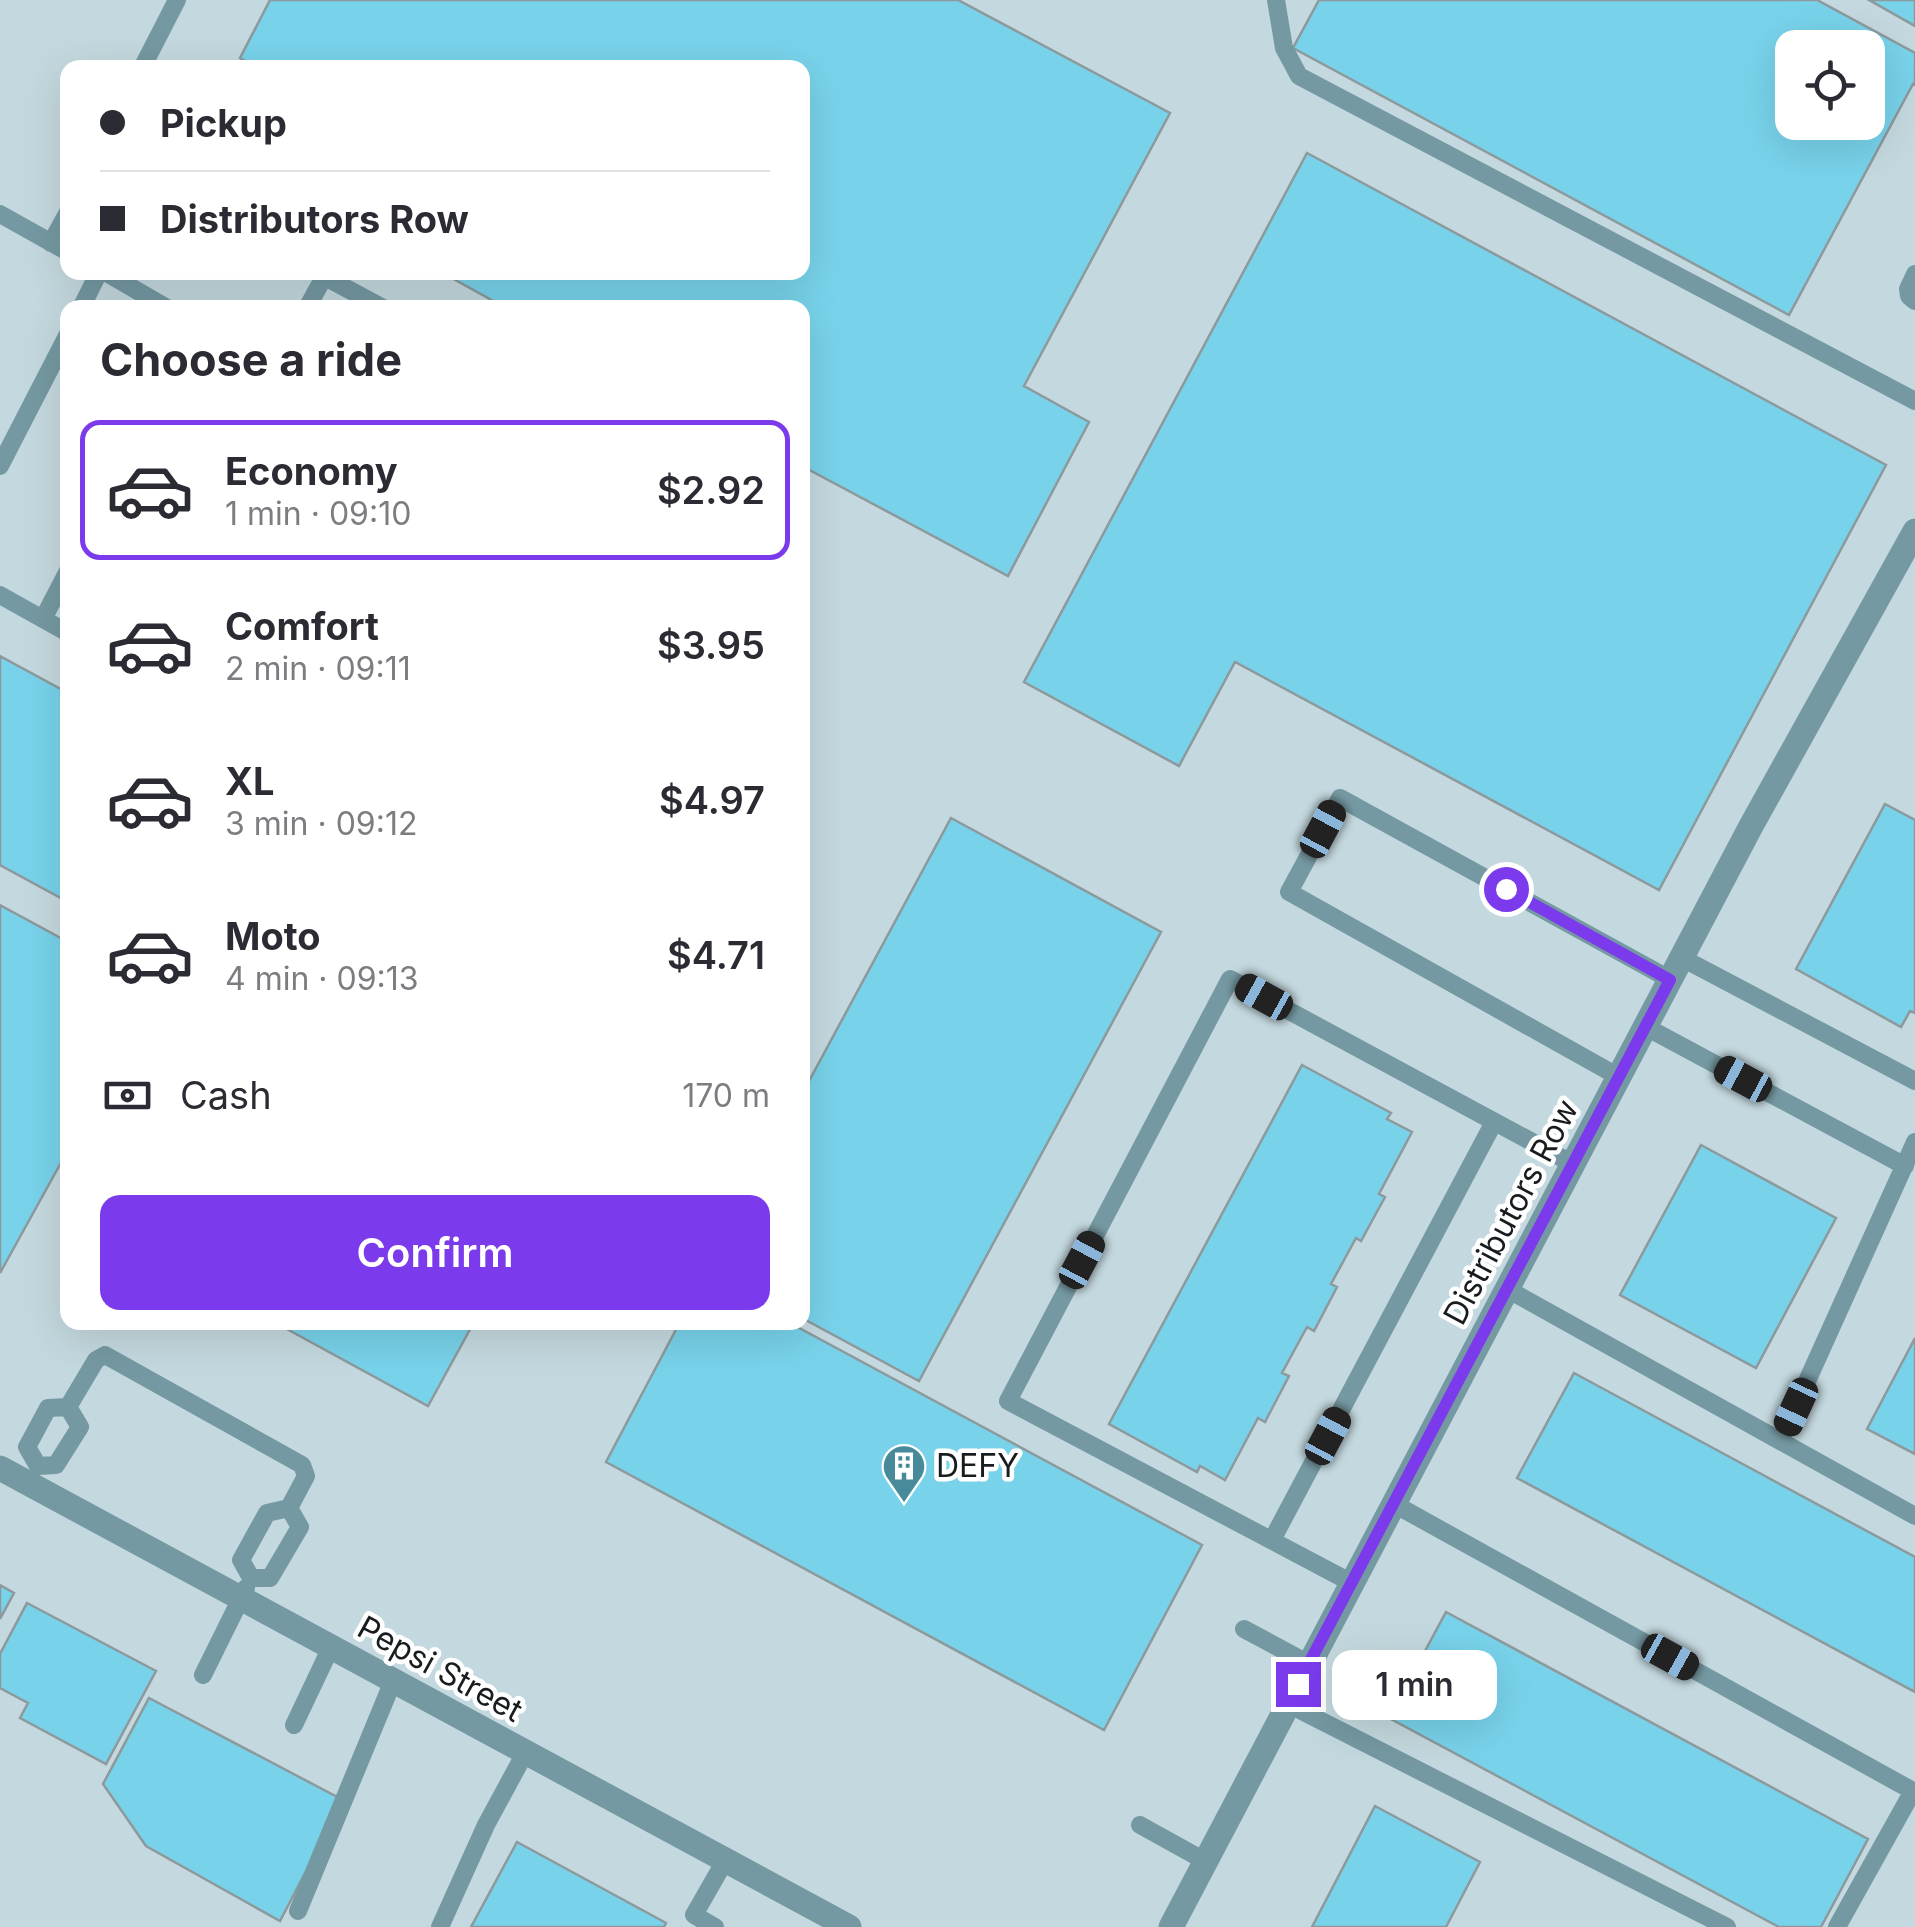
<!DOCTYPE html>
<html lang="en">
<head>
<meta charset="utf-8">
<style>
	:root { --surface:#fff; --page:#f7f7f7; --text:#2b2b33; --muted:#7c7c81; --line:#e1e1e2; --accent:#7c3aed }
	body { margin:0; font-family:Inter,sans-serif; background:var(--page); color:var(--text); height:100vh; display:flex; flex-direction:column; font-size:38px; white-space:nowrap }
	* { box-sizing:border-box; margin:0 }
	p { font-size:32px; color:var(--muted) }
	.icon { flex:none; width:55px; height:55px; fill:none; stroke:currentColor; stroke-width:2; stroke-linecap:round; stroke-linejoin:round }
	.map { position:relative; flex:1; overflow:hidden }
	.sheet { position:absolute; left:60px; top:300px; width:750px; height:1030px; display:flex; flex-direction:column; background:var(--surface); border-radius:20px; box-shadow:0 10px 40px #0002 }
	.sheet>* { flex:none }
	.banner { position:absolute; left:60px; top:60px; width:750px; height:220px; border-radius:20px; box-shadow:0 10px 40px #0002; display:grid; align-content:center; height:220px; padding:0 40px; background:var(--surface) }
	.controls { position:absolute; left:1775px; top:30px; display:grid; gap:20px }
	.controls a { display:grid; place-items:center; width:110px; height:110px; border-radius:20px; background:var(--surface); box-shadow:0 10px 40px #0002; font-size:50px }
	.end { position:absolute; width:45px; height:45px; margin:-22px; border:12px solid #7c3aed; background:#fff; box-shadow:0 0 0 5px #fff }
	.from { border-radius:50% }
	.bubble { position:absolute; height:70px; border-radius:20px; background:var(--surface); box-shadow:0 10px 40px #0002; font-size:32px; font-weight:600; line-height:70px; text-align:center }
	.car { position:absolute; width:30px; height:60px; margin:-30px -15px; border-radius:12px; box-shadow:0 0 8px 2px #0007; background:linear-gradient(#222 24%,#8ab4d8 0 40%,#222 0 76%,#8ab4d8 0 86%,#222 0) }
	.banner b { display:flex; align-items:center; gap:35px; height:95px; font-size:38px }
	.banner b+b { border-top:2px solid var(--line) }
	.banner i { width:25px; height:25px; background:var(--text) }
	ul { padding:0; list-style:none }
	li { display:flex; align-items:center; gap:30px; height:140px; margin:0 20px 15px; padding:0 20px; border:5px solid transparent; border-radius:20px }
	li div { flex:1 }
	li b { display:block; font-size:38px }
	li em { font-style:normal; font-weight:600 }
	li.active { border-color:var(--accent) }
	li>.icon { width:90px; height:90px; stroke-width:1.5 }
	h2 { padding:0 40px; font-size:45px; line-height:120px }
	.pay { display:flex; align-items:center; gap:25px; height:110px; padding:0 40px; font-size:38px }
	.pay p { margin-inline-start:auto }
	.action { display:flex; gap:20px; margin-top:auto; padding:20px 40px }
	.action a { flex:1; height:115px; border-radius:20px; background:var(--accent); color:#fff; font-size:40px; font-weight:600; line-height:115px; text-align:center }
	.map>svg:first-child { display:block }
</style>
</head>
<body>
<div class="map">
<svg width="1915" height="1927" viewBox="0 0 1915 1927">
	<rect width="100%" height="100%" fill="#d8e5e9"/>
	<!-- built -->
	<path fill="#c4d9df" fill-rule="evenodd" d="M0,0h1915v1927h-1915zM1792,48h76v74h-76zM68,68h734v204h-734zM68,308h734v1014h-734z"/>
	<!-- building -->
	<path fill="#78d3ea" stroke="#8d999c" stroke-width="2.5" fill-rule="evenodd" d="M270,0h688l212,113 -146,273 65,36 -81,154 -206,-110v-158h-296l-65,-36h361v-204h-544l-18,-10z
		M1319,0h498l98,53v32l-2,-1 -124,231 -496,-267zM1792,48h76v74h-76z
		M1869,0h46v26z
		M1307,153l579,312 -227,425 -424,-228 -56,104 -155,-84z
		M0,656l68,37v209l-68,-37z
		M1885,804l30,16v193l-5,-2 -9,16 -105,-58z
		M951,818l210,114 -242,449 -117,-63v-224z
		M0,905l68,37v208l-68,123z
		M1302,1065l89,48 -4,6 25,13 -33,62 6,3 -24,44 -5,-3 -25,46 6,3 -23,44 -7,-4 -25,46 7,3 -24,46 -7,-4 -33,62 -25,-14 -3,6 -88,-48z
		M1701,1145l135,73 -80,150 -136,-73z
		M274,1322h200l-46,84z
		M680,1322h108l414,223 -98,185 -498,-268z
		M1915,1338v116l-48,-25z
		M1574,1373l341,184v135l-398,-214z
		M0,1585l14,8 -14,26z
		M27,1603l129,68 -50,93 -86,-46 8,-15 -28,-15v-34z
		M1446,1612l422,227 -47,88h-42l-390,-209z
		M149,1698l194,102 -63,121 -134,-75 -43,-62z
		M1375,1806l105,56 -34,65h-134z
		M517,1842l149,81 -2,4h-193z"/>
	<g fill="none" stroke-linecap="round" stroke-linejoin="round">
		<!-- lane -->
		<path stroke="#7599a2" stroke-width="18" d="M1276,0l8,48 15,28 616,325
			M142,68l35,-68
			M0,214l68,38
			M51,243l17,-31
			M105,272l62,36
			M316,272l67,36
			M1915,274l-7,15 1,7 6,5
			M81,308l18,-36
			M307,308l17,-31
			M0,466l68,-132
			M0,595l68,38
			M43,619l25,-48
			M1682,958l233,123
			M1646,1027l259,139
			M1619,1077l-330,-185 51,-94 331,182
			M1507,1289l408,227
			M68,1407l28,-47 9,-5 197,110 4,11 -17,32 -22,5 -26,47 10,18h19l30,-51 -11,-19
			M68,1407l12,20 -24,38 -18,1 -11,-19 21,-39z
			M1780,1441l135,-299
			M1394,1504l519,287 -76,136
			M1272,1540l222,-418
			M1352,1583l-344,-182 222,-422 343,185
			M1244,1629l65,35
			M203,1675l43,-87
			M1288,1704l439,223
			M294,1725l37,-78
			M1140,1825l65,36
			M298,1911l95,-230
			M440,1927l46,-102 39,-72
			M715,1927l-21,-12 32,-56"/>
		<!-- street -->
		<path stroke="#7599a2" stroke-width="25" d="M0,1468l849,459
			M1171,1927l580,-1101 164,-295"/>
	</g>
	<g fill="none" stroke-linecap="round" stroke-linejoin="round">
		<!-- route -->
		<path stroke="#7c3aed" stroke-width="12" d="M1298,1684l372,-704 -164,-91"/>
	</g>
	<!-- icons -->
	<defs>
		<g id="building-pin" transform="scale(2.25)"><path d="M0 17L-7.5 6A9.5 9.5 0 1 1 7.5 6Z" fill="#478a9a" stroke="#fff"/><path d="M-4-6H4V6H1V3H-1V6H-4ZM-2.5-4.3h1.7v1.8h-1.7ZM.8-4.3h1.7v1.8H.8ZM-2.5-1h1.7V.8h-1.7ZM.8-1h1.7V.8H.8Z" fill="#fff"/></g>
	</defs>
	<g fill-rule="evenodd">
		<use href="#building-pin" x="904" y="1466"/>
	</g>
	<g text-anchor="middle" stroke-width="9" stroke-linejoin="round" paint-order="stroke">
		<!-- street labels -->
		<g font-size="32" fill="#181c1e" stroke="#fff">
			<text transform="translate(1511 1212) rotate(-62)" y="11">Distributors Row</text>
			<text transform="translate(440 1669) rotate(29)" y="11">Pepsi Street</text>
		</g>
		<!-- poi labels -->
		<g font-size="32" fill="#181c1e" stroke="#fff" text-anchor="start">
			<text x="936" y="1477">DEFY</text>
		</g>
	</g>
</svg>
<div class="controls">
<a><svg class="icon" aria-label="locate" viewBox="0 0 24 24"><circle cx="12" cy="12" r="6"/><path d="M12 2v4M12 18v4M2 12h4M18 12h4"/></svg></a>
</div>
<i class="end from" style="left:1506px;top:889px"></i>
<i class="end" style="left:1298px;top:1684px"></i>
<div class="bubble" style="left:1332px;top:1650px;width:165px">1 min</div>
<i class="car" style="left:1323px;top:829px;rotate:28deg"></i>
<i class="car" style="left:1264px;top:997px;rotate:299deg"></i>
<i class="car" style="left:1743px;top:1079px;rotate:298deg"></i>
<i class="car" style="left:1082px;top:1260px;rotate:28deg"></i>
<i class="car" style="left:1796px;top:1407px;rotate:205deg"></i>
<i class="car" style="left:1328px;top:1436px;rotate:28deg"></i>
<i class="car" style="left:1670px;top:1657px;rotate:119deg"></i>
<div class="banner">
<b><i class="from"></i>Pickup</b>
<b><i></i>Distributors Row</b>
</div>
<section class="sheet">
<h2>Choose a ride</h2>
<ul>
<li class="active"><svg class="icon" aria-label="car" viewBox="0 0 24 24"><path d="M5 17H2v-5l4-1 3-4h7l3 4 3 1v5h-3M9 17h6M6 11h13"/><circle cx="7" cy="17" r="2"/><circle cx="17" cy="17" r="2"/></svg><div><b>Economy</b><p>1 min · 09:10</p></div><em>$2.92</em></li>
<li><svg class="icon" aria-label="car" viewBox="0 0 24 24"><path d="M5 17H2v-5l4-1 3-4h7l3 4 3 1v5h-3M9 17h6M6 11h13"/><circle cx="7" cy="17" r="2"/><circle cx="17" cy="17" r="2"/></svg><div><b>Comfort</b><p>2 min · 09:11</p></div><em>$3.95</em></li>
<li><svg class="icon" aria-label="car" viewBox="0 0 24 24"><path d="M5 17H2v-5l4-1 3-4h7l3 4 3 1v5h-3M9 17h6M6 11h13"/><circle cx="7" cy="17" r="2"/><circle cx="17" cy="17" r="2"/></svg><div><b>XL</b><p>3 min · 09:12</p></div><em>$4.97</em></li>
<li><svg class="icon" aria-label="car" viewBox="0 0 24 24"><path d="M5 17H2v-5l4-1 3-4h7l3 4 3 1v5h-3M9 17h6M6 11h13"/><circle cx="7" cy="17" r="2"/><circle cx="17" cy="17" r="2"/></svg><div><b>Moto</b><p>4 min · 09:13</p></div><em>$4.71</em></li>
</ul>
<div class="pay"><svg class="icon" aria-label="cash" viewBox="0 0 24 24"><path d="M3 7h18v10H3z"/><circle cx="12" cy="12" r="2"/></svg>Cash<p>170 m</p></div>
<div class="action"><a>Confirm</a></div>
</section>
</div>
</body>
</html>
